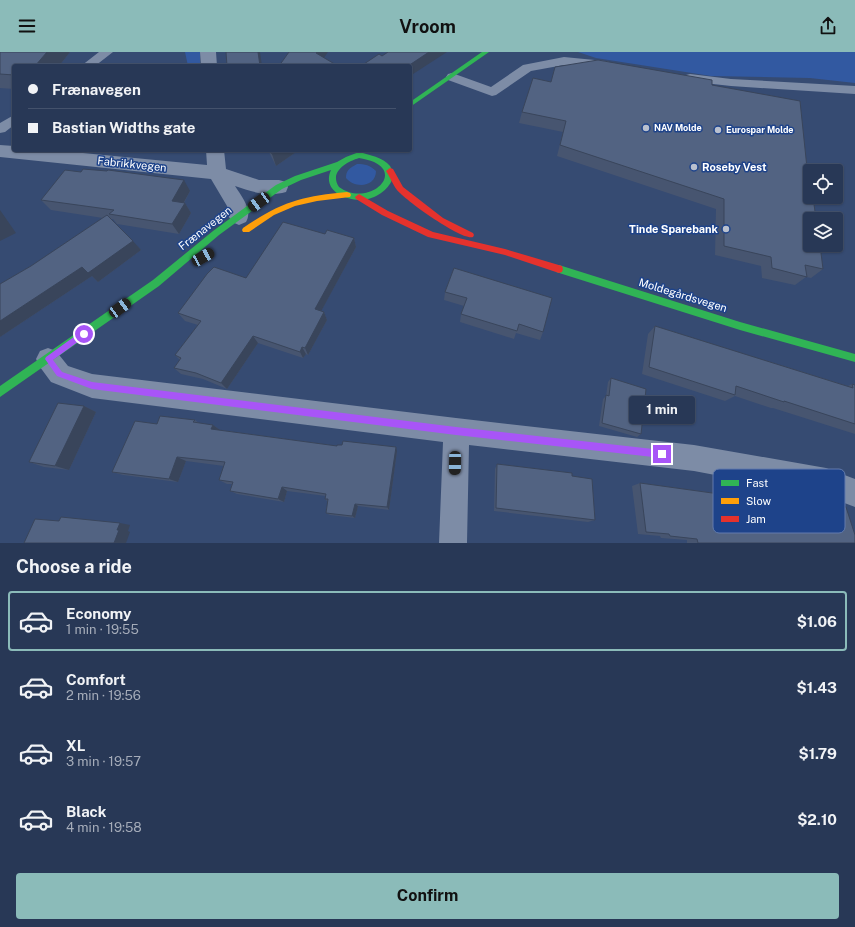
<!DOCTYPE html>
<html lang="en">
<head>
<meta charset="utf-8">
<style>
	:root { --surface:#283856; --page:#344360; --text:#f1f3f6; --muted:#a5acb9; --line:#44526c; --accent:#8bbbb9 }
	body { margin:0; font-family:"Public Sans",sans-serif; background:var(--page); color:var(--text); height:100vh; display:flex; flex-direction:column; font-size:15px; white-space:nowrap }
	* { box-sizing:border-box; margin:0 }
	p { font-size:13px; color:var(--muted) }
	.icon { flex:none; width:22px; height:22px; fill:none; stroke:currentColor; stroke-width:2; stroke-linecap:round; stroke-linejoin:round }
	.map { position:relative; height:491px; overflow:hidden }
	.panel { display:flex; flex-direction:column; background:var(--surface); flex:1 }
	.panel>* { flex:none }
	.guide { position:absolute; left:12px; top:12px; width:400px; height:88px; border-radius:4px; box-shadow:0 1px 3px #0004,0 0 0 1px var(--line); display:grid; align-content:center; height:88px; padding:0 16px; background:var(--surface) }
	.tools { position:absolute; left:803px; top:112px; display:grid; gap:8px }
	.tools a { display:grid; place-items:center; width:40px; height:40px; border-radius:4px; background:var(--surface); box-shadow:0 1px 3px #0004,0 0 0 1px var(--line); font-size:20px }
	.end { position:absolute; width:18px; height:18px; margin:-9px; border:5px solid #a855f7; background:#fff; box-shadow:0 0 0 2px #fff }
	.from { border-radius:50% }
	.bubble { position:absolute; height:28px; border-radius:4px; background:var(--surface); box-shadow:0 1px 3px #0004,0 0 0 1px var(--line); font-size:13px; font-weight:700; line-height:28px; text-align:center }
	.car { position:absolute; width:12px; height:24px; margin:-12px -6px; border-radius:5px; box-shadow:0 0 3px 1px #0007; background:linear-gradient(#222 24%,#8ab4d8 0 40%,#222 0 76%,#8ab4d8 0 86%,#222 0) }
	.guide b { display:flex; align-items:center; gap:14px; height:38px; font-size:15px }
	.guide b+b { border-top:1px solid var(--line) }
	.guide i { width:10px; height:10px; background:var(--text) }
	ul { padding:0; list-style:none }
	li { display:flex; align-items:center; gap:12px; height:60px; margin:0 8px 6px; padding:0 8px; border:2px solid transparent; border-radius:4px }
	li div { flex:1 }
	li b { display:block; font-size:15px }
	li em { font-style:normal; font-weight:700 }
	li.selected { border-color:var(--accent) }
	li>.icon { width:36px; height:36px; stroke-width:1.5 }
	h2 { padding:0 16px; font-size:18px; line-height:48px }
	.cta { display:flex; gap:8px; margin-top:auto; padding:8px 16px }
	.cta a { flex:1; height:46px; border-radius:4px; background:var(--accent); color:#111; font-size:16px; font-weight:700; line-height:46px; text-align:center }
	header { display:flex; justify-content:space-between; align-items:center; height:52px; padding:0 16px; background:var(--accent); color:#111; font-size:18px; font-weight:700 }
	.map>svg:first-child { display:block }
</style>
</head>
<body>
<header><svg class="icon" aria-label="menu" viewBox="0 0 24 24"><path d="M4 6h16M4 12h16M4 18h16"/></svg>Vroom<svg class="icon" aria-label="share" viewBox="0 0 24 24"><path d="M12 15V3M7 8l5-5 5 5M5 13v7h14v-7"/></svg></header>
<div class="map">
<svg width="855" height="491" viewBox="0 0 855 491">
	<rect width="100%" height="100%" fill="#364b72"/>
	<!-- green -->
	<path fill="#3259a1" d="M185,0h15v14h-12z
		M578,0h277v31l-45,-5 -99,-2 -115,-18z
		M357,112c8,0 13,1 19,7 0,16 -21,18 -30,7 0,-8 4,-10 11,-14z"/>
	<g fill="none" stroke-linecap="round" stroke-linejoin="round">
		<!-- lane -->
		<path fill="#7d8ca6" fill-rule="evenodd" d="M99,0h14l-18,14h-14z
			M564,5l41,4 4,1 2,3 -2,3 -4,1 -41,-4 -33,6 -35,24 -4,1 -44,-16 -2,-3 2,-3 4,-1 39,14 32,-22z
			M690,22l41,5 124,7v8l-124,-8 -45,-5 -2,-3 2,-3z
			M14,63v10l-9,7 -5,1v-10z"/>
		<!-- street -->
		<path fill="#7d8ca6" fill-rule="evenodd" d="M200,0h16l1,14h-16z
			M0,93l14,1v4h38l155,15 -1,-15h18l2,19 33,11h20l7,2 2,5 -2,5c-18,5 -34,0 -51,-6 7,11 18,24 11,36l-7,3 -7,-3 -3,-5 -2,-11 -16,-27 -211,-22z
			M48,296l8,3 12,15 24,8 364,44 238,27 132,23 29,11v28l-29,-11 -132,-25 -225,-26 -2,98h-28l4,-101 -351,-44 -41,-16 -11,-15 -4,-8 4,-8z"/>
		<!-- fast -->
		<path fill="#30b455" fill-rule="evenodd" d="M482,0h7l-79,55v-5z
			M359,100c10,3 24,5 31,14 10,15 -9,30 -22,33 -19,4 -47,-7 -37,-29l-30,10 -19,9 -63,46 -60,51 -159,111v-11l153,-106 60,-49 63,-46 19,-9 42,-14 9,-5zM359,106c5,1 11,2 15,4 30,14 -8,45 -35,25 -10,-15 7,-25 20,-29z
			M559,213l181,57 115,32v8l-115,-32 -184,-58 -1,-3 1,-3z"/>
		<!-- slow -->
		<path fill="#ff9f0a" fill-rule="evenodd" d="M347,140l3,1 1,2 -1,2 -33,4 -22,5 -21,9 -25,17h-6l-1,-2 1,-2c38,-26 59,-32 104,-36z"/>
		<!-- jam -->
		<path fill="#e5322d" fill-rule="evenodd" d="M390,116l3,1 10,18 40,31 30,15 1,2 -1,2c-11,4 -68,-37 -76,-47 -4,-5 -7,-13 -11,-19z
			M359,142l29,17 45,21 72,17 57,17 1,3 -1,3 -3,1 -54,-18 -77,-18 -46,-22 -26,-16 -1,-2z"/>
	</g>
	<!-- wall -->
	<path fill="#475570" d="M0,0h70l-11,14h-45v23l-14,-1z
		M551,30l161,3 95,83 16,101 -12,9 -5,-1 -11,8 -33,-7 -1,-12 -46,-11 1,-46 -159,-53 6,-24 -44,-9 3,-11z
		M268,98h31l-23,16z
		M190,139l-6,12h1l6,10 -12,21 -62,-10 -4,-5h-2l30,31 -43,32 -6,-6 -92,61v-53l31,-18 72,-48 -52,-8 -10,-10z
		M325,182l29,4 2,9 -35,64 3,1 3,8 -19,35 -2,-1 -3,4 -45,-15 -31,46 -24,-10 -22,-5 -7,-6 6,-8 -5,-5 23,-30 -13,-4 -7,-8 68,-35z
		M454,216l89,64 -3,8 -24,-7 -2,6 -54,-17 1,-8 3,-8 -20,-6 1,-8z
		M655,274l193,60 4,-2 3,1v49l-82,-26h-2l-36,-12 -10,5 -83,-27 6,-40z
		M611,326l30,56 -4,3 -38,-11 4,-27 3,-3 2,-14z
		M84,354l12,6 -27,58 -25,-3 -15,-5z
		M195,368l4,3 14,2 7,5 117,16 60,5 -8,59 -31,-4 -3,12 -25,-3 -4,-2 2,-11 -3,-3 1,-3 -39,-5 -3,11 -47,-8 -7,-3 2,-7h-5l-8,-4 5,-14 -38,-5 -8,21 -55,-7 -11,-3 45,-48z
		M497,412l75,12 23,44 -7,2 -94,-11 1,-42z
		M640,431l82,11 -1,-2 11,-3 96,17 27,37h-168v-3l-26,-2 -1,-2 -22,-2 -6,-48z"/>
	<!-- shaded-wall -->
	<path fill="#39455b" d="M47,0h23l-11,14h-24z
		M258,0h2l2,14h-2z
		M317,0h11l-9,13 -3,-12z
		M429,0h18l-37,24v-10h-2z
		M278,98h21l-23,16 -4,-12z
		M184,128l6,11 -11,20 -7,-10z
		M185,151l6,10 -12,21 -7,-10z
		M0,158l16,23 -16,8z
		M354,186l2,9 -38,70 -3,-8z
		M133,189l8,9 -43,32 -6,-6 -92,61v-16l82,-54z
		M324,260l3,8 -19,35 -3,-7z
		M253,284l5,7 -31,46 -6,-6z
		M302,295l4,7 -3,4 -3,-6z
		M84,354l12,6 -27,58 -14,-4z
		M213,373l7,5 -1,4 -8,-5z
		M396,395l1,4 -8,59 -2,-3z
		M177,405l9,4 -8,21 -9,-3z
		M282,435l5,4 -3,11 -6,-3z
		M355,452l3,2 -3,12 -3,-2z
		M120,471l10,2 -2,6 2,1 -4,11h-12l3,-13z"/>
	<!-- building -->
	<path fill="#526382" stroke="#39455b" d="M0,0h47l-12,14h-21v9l-14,-1z
		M226,0h32l2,14h-33z
		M289,0h28l-1,1 22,13h-59z
		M388,0h41l-21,14h-47l18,-12 3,2z
		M598,8l114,20v5l88,16 7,67 2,1 1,9v19h3l3,22h-6v26h10l3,24 -18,-4 2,12 -35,-9 -1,-11 -47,-11v-47l-164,-54 6,-24 -44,-9 11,-34 18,4 4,-15z
		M270,98h8l-6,4z
		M83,117l24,2 1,-1 76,10 -12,21 13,2 -13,21 -63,-10 5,-4 -73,-10 24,-30 16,2z
		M107,163l26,26 -45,32 -6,-6 -82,54v-37l31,-18z
		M283,170l42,12 2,-4 27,8 -39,71 9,3 -19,36 -3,-1 -2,5 -47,-16 -32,47 -25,-10 -22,-5 7,-10 -6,-3 26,-34 -23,-8 29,-39 7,-7 32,11z
		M454,216l98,30 -9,34 -24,-8 -2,7 -56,-17 6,-16 -22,-6z
		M655,274l198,62 -1,-4 3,1v39l-71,-23v1l-48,-16 -1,9 -86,-28z
		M611,326l35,11 -5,45 -39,-11 4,-28 3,1z
		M58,351l26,3 -29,60 -26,-4z
		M160,364l35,4 -2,2 20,3 -2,4 126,17v-1h5l1,-4 53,6 -9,60 -32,-3 -3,12 -26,-3 2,-14h-3l1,-5 -44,-7 -4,12 -48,-8 3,-9 -14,-2 6,-18 -48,-5 -8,22 -57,-7 23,-51 22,3z
		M497,412l75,9v3l20,3 3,41 -99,-12z
		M640,431l94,13 -2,-7 94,10 2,7 18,1 9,28v8h-157l-1,-4 -27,-3 -1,-2 -23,-2z
		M61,465l59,6 -3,7h2l-5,13h-90l11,-24 24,2z"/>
	<!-- route -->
	<path fill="#a855f7" d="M82,279h4v5l-33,24 9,12 30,10 364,45 206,23 4,4 -4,4 -206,-23 -364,-46 -35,-13 -12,-17 1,-2z"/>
	<!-- markers -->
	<g fill="#b9c0ce" stroke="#1e438a" stroke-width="1.5">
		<circle cx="646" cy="76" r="4"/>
		<circle cx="718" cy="78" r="4"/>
		<circle cx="694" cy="115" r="4"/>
		<circle cx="726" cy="177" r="4"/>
	</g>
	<g text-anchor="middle" stroke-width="3" stroke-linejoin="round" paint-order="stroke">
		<!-- far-poi labels -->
		<g font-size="9" font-weight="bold" fill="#fff" stroke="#1e438a" text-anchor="start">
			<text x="654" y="79">NAV Molde</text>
			<text x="726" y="81">Eurospar Molde</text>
		</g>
		<!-- street labels -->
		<g font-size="11" fill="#fff" stroke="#1e438a">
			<text transform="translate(132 112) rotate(6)" y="4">Fabrikkvegen</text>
			<text transform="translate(205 176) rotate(-38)" y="4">Frænavegen</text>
			<text transform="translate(683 243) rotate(17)" y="4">Moldegårdsvegen</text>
		</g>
		<!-- poi labels -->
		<g font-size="11" font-weight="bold" fill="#fff" stroke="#1e438a" text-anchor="start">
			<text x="702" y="119">Roseby Vest</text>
			<text x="718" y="181" text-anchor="end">Tinde Sparebank</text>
		</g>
	</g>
	<!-- legend -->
	<rect x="713" y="417" width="132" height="64" rx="6" fill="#1e438a" stroke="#627bad" stroke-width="1"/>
	<rect x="721" y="428" width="18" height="6" fill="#30b455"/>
	<rect x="721" y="446" width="18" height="6" fill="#ff9f0a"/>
	<rect x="721" y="464" width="18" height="6" fill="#e5322d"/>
	<g font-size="11" fill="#fff">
		<text x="746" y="435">Fast</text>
		<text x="746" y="453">Slow</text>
		<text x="746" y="471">Jam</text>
	</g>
</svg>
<div class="tools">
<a><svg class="icon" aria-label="locate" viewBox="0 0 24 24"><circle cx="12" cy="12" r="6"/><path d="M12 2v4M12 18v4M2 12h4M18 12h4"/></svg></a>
<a><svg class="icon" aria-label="layers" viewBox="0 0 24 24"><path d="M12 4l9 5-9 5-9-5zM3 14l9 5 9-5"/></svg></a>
</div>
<i class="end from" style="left:84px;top:282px"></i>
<i class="end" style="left:662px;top:402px"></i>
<div class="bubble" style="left:629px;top:344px;width:66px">1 min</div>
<i class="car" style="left:259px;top:150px;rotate:234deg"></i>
<i class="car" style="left:203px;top:205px;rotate:61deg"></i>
<i class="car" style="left:120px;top:256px;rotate:54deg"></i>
<i class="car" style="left:455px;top:411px;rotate:181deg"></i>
<div class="guide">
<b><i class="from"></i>Frænavegen</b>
<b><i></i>Bastian Widths gate</b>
</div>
</div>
<section class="panel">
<h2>Choose a ride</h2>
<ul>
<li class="selected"><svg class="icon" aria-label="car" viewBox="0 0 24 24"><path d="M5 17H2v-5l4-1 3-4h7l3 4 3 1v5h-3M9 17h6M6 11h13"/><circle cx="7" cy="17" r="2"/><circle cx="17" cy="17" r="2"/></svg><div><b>Economy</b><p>1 min · 19:55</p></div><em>$1.06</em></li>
<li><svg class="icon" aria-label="car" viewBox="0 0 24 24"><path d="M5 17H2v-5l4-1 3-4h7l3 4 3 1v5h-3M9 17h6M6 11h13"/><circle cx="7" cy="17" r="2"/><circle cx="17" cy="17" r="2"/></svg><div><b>Comfort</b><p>2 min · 19:56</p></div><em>$1.43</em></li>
<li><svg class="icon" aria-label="car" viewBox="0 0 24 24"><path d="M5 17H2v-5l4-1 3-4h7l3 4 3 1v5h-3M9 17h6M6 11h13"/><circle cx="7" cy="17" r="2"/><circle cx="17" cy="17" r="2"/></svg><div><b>XL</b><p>3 min · 19:57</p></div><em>$1.79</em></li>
<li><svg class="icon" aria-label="car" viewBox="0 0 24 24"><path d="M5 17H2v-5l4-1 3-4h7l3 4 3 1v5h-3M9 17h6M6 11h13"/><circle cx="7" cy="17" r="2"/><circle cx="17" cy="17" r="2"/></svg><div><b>Black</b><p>4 min · 19:58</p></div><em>$2.10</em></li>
</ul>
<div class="cta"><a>Confirm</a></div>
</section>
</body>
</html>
